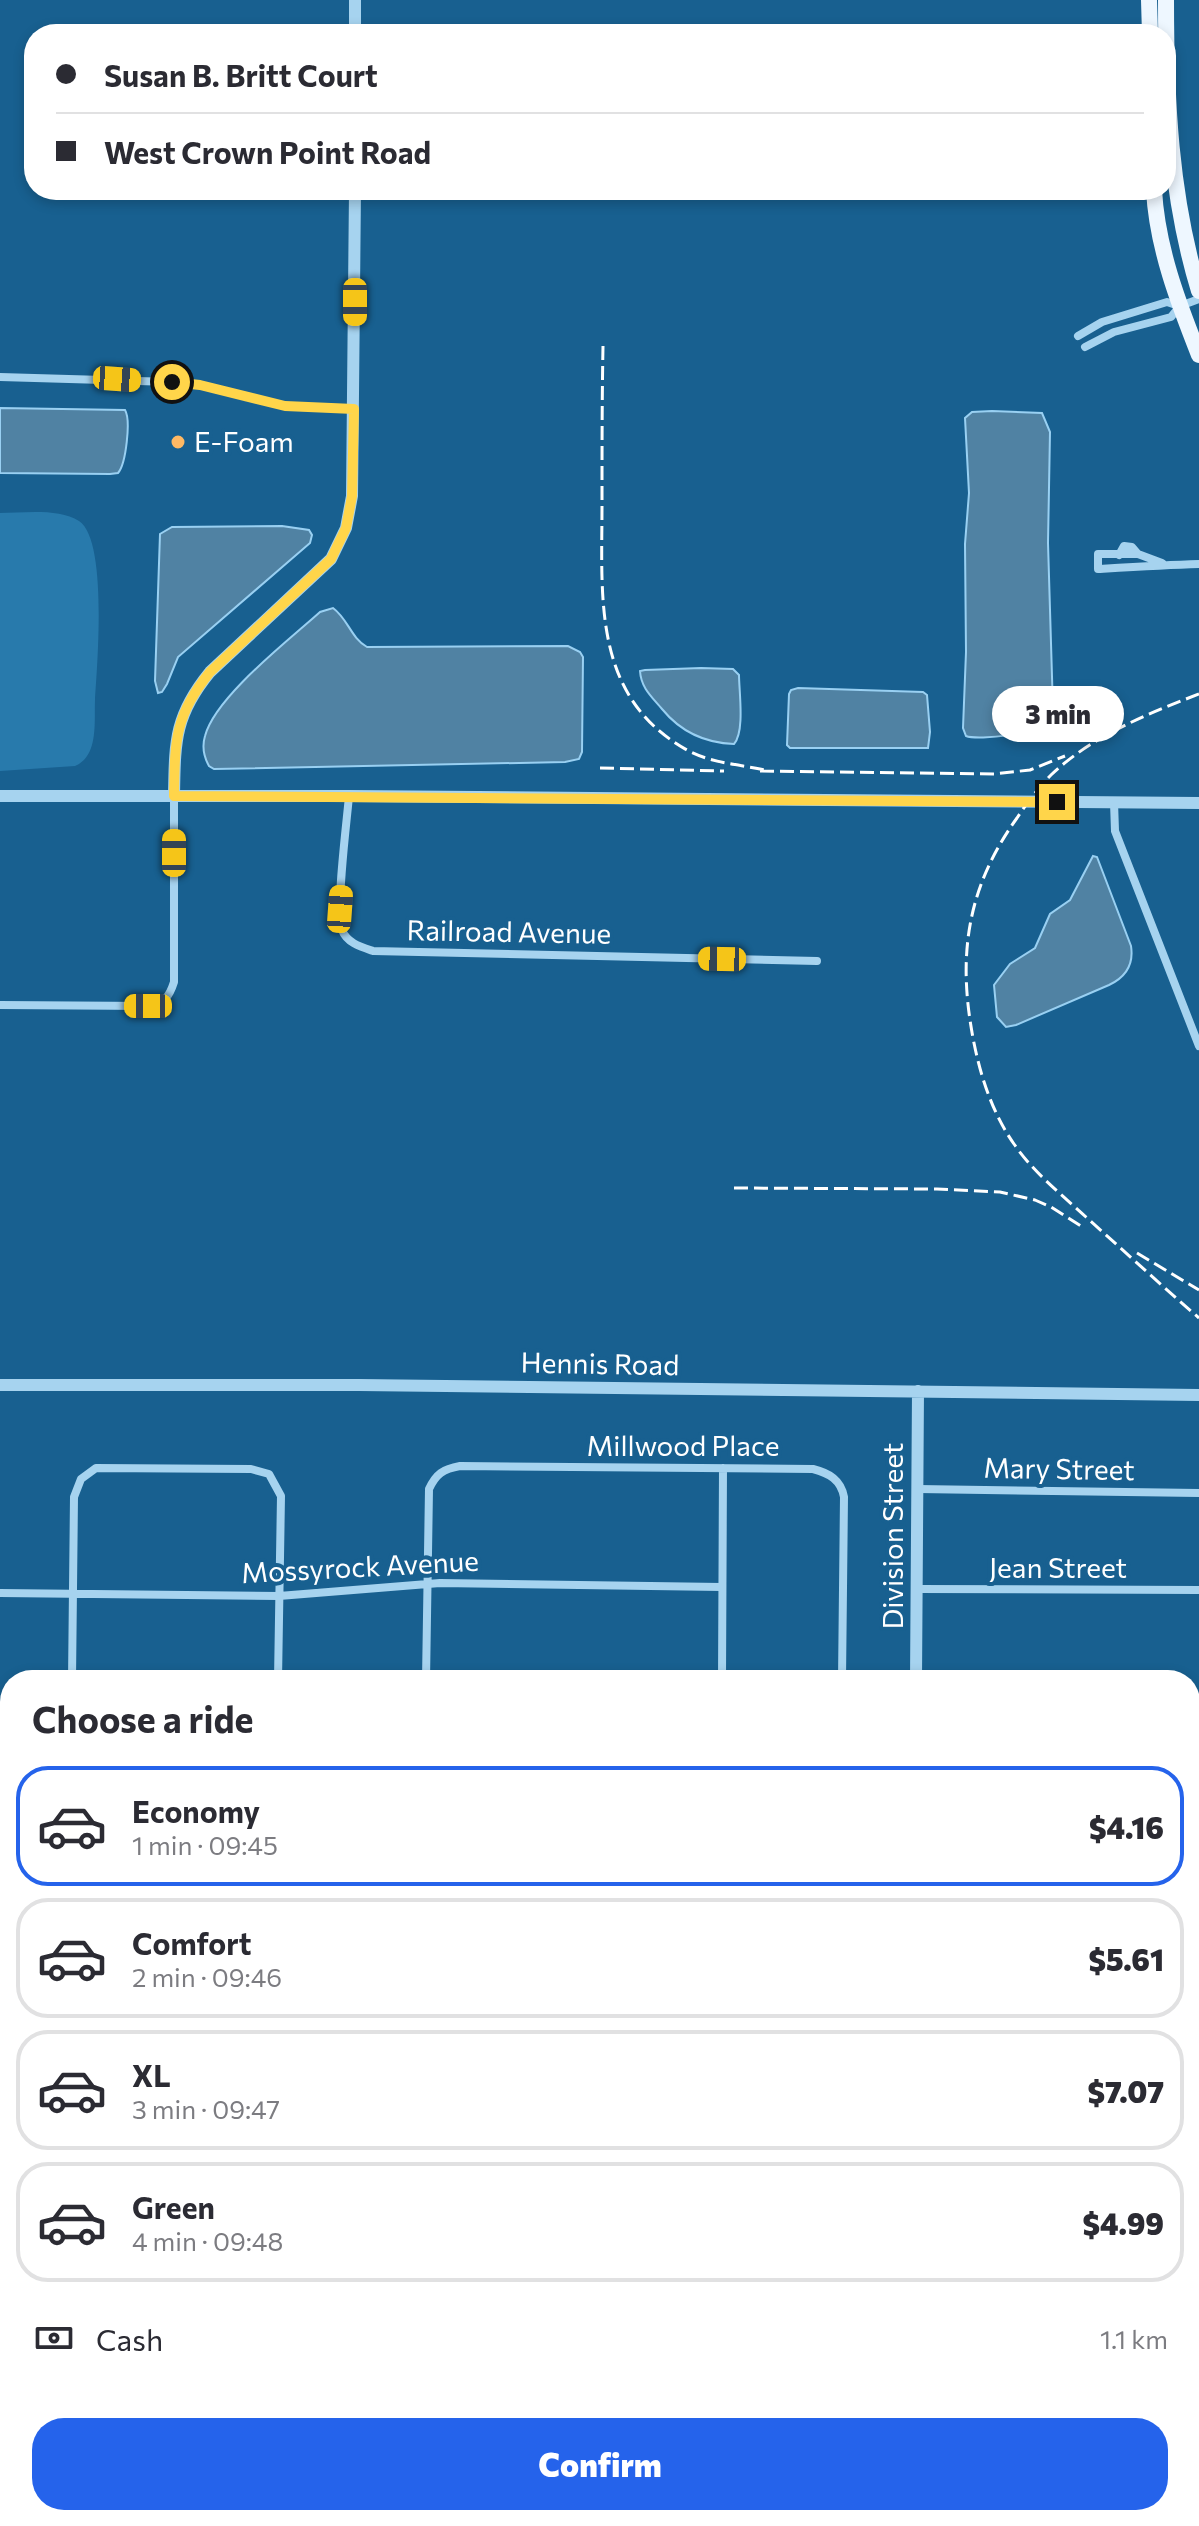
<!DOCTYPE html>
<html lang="en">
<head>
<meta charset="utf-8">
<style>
	:root { --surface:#fff; --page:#f2f2f3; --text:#2b2b33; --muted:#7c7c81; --line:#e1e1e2; --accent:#2563eb }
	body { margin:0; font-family:Commissioner,sans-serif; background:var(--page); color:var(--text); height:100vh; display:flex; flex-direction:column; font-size:30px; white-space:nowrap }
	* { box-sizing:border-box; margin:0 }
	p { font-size:26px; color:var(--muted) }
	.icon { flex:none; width:44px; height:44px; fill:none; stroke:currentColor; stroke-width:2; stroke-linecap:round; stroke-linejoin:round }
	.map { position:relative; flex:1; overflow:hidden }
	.sheet { position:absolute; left:0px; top:1670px; width:1200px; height:856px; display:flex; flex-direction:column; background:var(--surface); border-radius:32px 32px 0 0; box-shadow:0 4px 12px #0003 }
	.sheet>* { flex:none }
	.top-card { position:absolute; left:24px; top:24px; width:1152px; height:176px; border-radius:32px; box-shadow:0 4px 12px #0003; display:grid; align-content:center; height:176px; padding:0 32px; background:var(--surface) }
	.end { position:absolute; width:36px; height:36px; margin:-18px; border:10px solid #ffd54a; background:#111; box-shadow:0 0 0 4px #111 }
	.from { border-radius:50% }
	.bubble { position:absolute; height:56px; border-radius:28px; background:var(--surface); box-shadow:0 4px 12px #0003; font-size:26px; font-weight:800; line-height:56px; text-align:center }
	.car { position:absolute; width:24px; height:48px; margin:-24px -12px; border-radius:10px; box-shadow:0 0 6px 2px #0007; background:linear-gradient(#f5c518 24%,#345 0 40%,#f5c518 0 76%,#345 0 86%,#f5c518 0) }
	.top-card b { display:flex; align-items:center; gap:28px; height:76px; font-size:30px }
	.top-card b+b { border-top:2px solid var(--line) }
	.top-card i { width:20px; height:20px; background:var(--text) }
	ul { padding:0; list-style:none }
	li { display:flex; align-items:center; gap:24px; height:120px; margin:0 16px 12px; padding:0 16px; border:4px solid var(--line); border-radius:32px }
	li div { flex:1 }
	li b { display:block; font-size:30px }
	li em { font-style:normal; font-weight:800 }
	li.on { border-color:var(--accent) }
	li>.icon { width:72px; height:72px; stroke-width:1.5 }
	h2 { padding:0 32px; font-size:36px; line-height:96px }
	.pay { display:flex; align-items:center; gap:20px; height:88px; padding:0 32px; font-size:30px }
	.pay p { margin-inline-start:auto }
	.cta { display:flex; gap:16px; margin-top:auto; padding:16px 32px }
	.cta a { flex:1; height:92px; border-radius:32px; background:var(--accent); color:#fff; font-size:32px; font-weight:800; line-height:92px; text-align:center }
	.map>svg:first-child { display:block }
</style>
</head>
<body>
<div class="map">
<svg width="1199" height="2526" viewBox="0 0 1199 2526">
	<rect width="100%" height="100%" fill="#186090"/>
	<!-- green -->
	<path fill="#287aac" d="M0,513c23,0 59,-5 79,8 29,19 18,145 16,179 -1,21 4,56 -20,66l-75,5z"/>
	<!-- water -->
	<path fill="#5082a3" stroke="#99d0f2" stroke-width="2" d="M0,408l125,2c6,10 1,54 -7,63l-8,1 -110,-1z
		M992,411l50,2 8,19 -2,111 5,167c0,1 -2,11 -3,13 -7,10 -72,18 -84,13l-3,-8 3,-76 -1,-108 4,-51 -4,-75 7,-6z
		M282,526l27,4 3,5 -2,8 -132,114 -11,27 -5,8 -4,1 -3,-12 5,-147 12,-7z
		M333,608c15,11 18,30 34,39l201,-1 12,6 3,5 -1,95 -3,7 -14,3 -351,7 -5,-3c-5,-9 -7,-20 -4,-30 10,-39 84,-96 115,-124z
		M701,668l32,1 6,6c0,16 6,57 -5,69 -30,-1 -54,-13 -72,-35 -10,-12 -21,-21 -22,-38l5,-1z
		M798,688l125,4 4,3 3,37 -2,16h-138l-3,-3 2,-51 2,-4z
		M1093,856l4,1 34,89c3,19 -5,31 -22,39l-93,40 -10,2 -9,-10 -3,-32 16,-21 25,-16 15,-34 20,-14z
		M10,2211v57l-10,11v-52z"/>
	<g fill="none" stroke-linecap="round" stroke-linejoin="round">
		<!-- minor -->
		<path stroke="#a6d3ef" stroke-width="8" d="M1078,336l24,-14 65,-20 12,4
			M1085,347l29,-15 57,-15 9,-11 19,-7
			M0,377l172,5 28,3 85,21 69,3
			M1119,555l5,-9 8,1 6,7
			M1162,563l-24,-9h-40v15c34,-2 67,-4 101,-5
			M349,796c-2,24 -14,116 -7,134 5,13 19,17 31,21l444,10
			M1114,802l1,29 84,215
			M0,1005l148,1c16,-3 21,-8 26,-24v-186
			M918,1489l281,4
			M917,1589l282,1
			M0,1593l279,3 161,-13 281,4
			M72,1680l2,-183 7,-18 15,-11 155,1 18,5 12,22 -3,184
			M426,1680l3,-191c7,-15 14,-20 31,-23l353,3c16,4 28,11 31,28l-2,183
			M722,1680l1,-212
			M1190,2113l9,-13
			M1190,2504l9,1
			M370,2516l5,10
			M394,2526l22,-10
			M806,2526l10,-10"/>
		<!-- tertiary -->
		<path stroke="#a6d3ef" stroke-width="12" d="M355,0v34
			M0,796h349l850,7
			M174,796c1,-54 0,-80 36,-124l121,-113 15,-31 6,-32 3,-306
			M0,1385h359l840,10
			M916,1680l2,-289
			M0,2482l10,1
			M82,2516l9,10
			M918,2526l2,-10"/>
		<!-- primary -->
		<path stroke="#eef7ff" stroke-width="16" d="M1149,0l1,34
			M1166,0c0,99 4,196 33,291
			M1154,190c3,57 24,112 45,165"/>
		<!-- rail -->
		<path stroke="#fff" stroke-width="3" stroke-dasharray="14 6" stroke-linecap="butt" d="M603,346c-1,53 -1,106 -1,159 0,93 -10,192 85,245 26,14 53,14 82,21
			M1199,694c-52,20 -107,42 -148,81 -13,13 -24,28 -34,43 -51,71 -60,140 -43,225 7,35 19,71 40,101 19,28 47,50 72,73 38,34 75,68 113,101
			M600,768l124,3
			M760,771l234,3 36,-4 35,-14
			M734,1188l203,1 63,3 35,8 16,7 33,21
			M1137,1253l62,37"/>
	</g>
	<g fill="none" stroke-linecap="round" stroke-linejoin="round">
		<!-- route -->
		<path stroke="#ffd54a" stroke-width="10" d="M172,382l28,3 85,21 69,3 -2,87 -6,32 -15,31 -121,113c-36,44 -35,70 -36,124l883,6"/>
	</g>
	<!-- markers -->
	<circle fill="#ffb964" stroke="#186090" stroke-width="3" cx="178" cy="442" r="8"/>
	<g text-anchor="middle" stroke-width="8" stroke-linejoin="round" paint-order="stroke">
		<!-- poi labels -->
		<g font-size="28" fill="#fff" stroke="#186090" text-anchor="start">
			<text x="194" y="452">E-Foam</text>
		</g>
		<!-- street labels -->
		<g font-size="28" fill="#fff" stroke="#186090">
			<text transform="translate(509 932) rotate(1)" y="10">Railroad Avenue</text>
			<text transform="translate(600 1364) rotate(1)" y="10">Hennis Road</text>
			<text x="683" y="1456">Millwood Place</text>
			<text transform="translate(1059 1469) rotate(1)" y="10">Mary Street</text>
			<text transform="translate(893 1536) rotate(-90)" y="10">Division Street</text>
			<text transform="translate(360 1567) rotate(-3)" y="10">Mossyrock Avenue</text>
			<text x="1058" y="1578">Jean Street</text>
		</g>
	</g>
</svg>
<i class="end from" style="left:172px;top:382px"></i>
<i class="end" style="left:1057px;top:802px"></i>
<div class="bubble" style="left:992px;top:686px;width:132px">3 min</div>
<i class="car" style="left:355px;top:302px;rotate:180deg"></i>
<i class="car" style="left:117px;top:379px;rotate:94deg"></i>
<i class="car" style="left:174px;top:853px;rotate:0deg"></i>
<i class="car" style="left:340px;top:909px;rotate:4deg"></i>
<i class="car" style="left:722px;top:959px;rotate:271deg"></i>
<i class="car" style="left:148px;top:1006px;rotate:270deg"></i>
<div class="top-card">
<b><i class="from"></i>Susan B. Britt Court</b>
<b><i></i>West Crown Point Road</b>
</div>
<section class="sheet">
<h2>Choose a ride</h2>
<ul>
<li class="on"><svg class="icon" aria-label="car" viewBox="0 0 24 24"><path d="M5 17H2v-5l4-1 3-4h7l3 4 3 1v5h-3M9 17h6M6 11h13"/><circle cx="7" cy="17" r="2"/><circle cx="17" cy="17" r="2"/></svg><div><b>Economy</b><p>1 min · 09:45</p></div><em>$4.16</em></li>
<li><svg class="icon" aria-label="car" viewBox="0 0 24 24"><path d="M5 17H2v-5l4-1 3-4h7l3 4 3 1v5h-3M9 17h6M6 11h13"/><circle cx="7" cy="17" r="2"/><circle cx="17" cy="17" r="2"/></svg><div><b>Comfort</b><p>2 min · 09:46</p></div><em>$5.61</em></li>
<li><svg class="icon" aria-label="car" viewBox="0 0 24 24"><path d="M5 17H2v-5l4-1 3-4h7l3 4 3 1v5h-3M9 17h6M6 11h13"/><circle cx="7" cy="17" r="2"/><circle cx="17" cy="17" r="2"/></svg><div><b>XL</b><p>3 min · 09:47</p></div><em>$7.07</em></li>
<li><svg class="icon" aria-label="car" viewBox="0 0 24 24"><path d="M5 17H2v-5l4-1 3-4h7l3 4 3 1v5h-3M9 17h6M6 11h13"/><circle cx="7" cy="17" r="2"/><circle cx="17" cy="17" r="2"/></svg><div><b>Green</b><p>4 min · 09:48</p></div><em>$4.99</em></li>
</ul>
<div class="pay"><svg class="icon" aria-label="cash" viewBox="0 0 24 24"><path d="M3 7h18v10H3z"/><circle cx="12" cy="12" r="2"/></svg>Cash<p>1.1 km</p></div>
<div class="cta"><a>Confirm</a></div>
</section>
</div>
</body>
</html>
